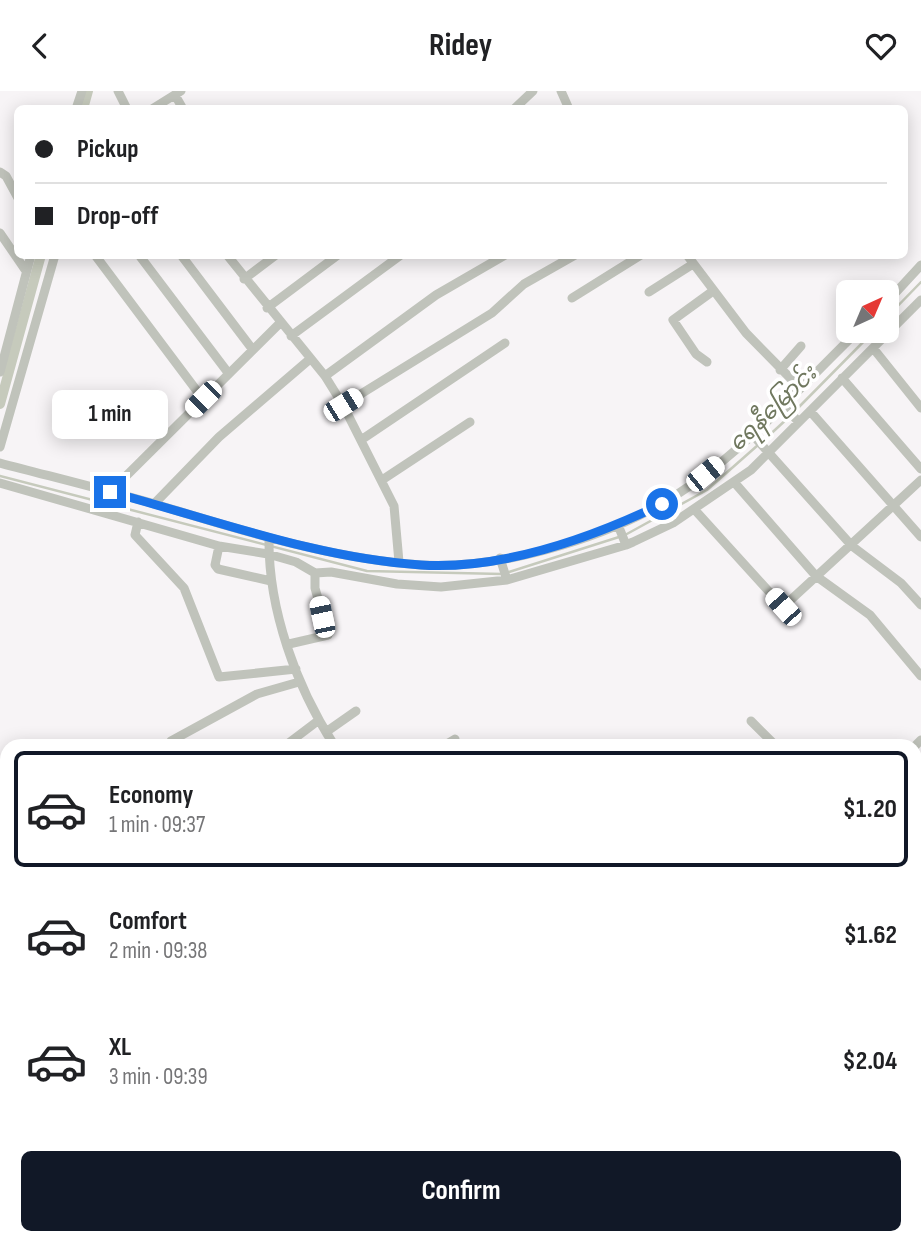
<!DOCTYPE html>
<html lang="en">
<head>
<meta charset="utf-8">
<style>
	:root { --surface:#fff; --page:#f6f6f6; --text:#202124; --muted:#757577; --line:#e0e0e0; --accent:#111827 }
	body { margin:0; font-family:"Sofia Sans Condensed","Noto Sans Myanmar",sans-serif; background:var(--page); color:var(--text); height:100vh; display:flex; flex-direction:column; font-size:26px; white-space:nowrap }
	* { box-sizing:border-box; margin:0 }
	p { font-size:23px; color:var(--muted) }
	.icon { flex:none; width:38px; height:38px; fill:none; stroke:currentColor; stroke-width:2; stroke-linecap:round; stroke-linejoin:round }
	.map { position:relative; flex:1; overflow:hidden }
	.side { position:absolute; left:0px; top:648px; width:922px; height:506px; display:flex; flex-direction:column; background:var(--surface); border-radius:21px 21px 0 0; box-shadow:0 4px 18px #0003 }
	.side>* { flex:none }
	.top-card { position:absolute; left:14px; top:14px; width:894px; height:154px; border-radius:10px; box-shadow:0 4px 18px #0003; display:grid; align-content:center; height:154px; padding:0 21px; background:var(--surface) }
	.needle { width:46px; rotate:44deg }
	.controls { position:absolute; left:836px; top:189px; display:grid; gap:14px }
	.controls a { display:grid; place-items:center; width:63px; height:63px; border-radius:10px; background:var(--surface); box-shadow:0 4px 18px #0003; font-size:35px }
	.end { position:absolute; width:32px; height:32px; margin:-16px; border:9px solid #1a73e8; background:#fff; box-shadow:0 0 0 4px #fff }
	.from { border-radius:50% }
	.bubble { position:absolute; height:49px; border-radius:10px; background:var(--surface); box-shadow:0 4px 18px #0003; font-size:23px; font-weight:700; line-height:49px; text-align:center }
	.car { position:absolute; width:21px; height:42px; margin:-21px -10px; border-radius:9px; box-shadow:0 0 5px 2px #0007; background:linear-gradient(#fff 24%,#345 0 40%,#fff 0 76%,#345 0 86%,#fff 0) }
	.top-card b { display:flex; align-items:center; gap:24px; height:66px; font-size:26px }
	.top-card b+b { border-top:2px solid var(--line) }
	.top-card i { width:18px; height:18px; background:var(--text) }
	ul { padding:12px 0 0; list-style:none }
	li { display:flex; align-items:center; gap:21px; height:116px; margin:0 14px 10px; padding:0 7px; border:4px solid transparent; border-radius:10px }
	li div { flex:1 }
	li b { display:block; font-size:26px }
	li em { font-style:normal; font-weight:700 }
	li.active { border-color:var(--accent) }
	li>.icon { width:63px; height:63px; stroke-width:1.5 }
	.action { display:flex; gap:14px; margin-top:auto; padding:14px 21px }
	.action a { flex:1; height:80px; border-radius:10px; background:var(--accent); color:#fff; font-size:28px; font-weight:700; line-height:80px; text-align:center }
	header { display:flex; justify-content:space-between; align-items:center; height:91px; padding:0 21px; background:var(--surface); font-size:32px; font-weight:700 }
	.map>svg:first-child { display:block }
</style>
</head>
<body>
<header><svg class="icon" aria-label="back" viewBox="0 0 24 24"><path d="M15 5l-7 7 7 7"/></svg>Ridey<svg class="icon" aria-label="heart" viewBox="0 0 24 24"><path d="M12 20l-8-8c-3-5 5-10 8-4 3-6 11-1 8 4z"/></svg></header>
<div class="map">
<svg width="921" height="1152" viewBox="0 0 921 1152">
	<rect width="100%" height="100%" fill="#f7f4f6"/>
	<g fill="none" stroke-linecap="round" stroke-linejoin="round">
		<!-- stream -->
		<path stroke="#c6cabc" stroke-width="2.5" d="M887,226l34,-35
			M794,321l80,-81
			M763,350l26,-24
			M0,385l367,95 135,3
			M625,444l82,-45 51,-45
			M509,481l110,-35"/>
		<!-- canal -->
		<path stroke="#c6cabc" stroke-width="10" d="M83,18l5,-18
			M0,313l41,-149"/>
		<!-- street -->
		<path stroke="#c0c3bb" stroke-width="9" d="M118,0l9,18
			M561,0l8,18
			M175,4l8,14
			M76,18l6,-18
			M152,18l29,-18
			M514,18l19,-18
			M0,81l6,4 12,22
			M0,142l26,38
			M95,164l108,144
			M139,164l90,119
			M181,164l72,95
			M227,164l98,121 18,29 51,101 5,56
			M687,164l59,78 53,54
			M244,188l32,-24
			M649,201l44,-28
			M572,207l69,-43
			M887,211l34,-37
			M267,217l71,-53
			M291,245l110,-81
			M873,257l48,60
			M707,271l-11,-8 -23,-34 40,-29
			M780,279l21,-24
			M0,281l31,-117
			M325,285l111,-81 69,-40
			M842,287l79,91
			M343,314l149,-92 32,-29 51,-29
			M782,314l17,17
			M810,320l111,126
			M752,343l100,112 49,37 20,22
			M361,349l144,-97
			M0,356l55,-192
			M0,372c53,14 106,27 158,42 86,26 173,54 263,60 85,5 201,-31 270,-80 61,-42 114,-103 167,-154
			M382,389l88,-58
			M734,391l82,94 54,39 51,61
			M0,392l219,63 49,8 28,8 19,11 16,-1 66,12 44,3 66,-7 119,-35
			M110,401l170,-169
			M154,413l65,-67 91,-78
			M694,418l89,98 138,-127
			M138,431l-3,13 49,53 35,89 77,-8
			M618,434l8,20 7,-3 40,-19 78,-53 170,-170
			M269,447c-1,71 27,148 65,207
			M219,455l-4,19 3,4 53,12
			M500,467l6,19
			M289,553l39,-9 -13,-47v-15
			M751,630l24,24
			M326,641l30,-21
			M171,650l86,-47 42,-12
			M286,654l33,-25
			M445,654l10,-6
			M915,655l6,-6
			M915,721l6,-7
			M0,728l7,9
			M0,770l7,-5
			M915,790l6,-6
			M0,815l7,-6
			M915,858l6,-6
			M1,925l6,-5
			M915,928l6,-6
			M0,996l7,-5
			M915,998l6,-7
			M915,1062l6,6
			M301,1146l5,6
			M316,1152l7,-6"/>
	</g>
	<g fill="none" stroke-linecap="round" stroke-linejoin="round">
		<!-- route -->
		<path stroke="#1a73e8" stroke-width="9" d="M110,401c103,27 204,66 311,73 82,5 168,-26 241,-61"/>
	</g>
	<g text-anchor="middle" stroke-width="7" stroke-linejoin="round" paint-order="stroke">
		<!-- water labels -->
		<g font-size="23" font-style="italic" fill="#70785f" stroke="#fff">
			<text transform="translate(772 317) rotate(-44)" y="8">ရေနီမြောင်း</text>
		</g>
	</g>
</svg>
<div class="controls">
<a><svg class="needle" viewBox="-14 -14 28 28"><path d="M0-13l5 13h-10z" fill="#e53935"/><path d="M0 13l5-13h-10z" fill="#757577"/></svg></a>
</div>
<i class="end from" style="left:662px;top:413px"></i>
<i class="end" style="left:110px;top:401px"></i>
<div class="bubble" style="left:52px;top:299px;width:116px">1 min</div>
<i class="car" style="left:203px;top:308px;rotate:225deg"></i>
<i class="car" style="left:343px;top:314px;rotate:58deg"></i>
<i class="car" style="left:705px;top:383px;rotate:51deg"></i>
<i class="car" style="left:783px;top:516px;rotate:318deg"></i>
<i class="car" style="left:322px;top:526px;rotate:348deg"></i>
<div class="top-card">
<b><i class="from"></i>Pickup</b>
<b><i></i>Drop-off</b>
</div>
<section class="side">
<ul>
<li class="active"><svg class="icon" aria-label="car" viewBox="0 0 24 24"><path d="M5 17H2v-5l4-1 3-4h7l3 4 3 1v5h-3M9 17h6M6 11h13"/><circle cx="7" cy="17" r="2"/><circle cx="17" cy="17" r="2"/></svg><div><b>Economy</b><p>1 min · 09:37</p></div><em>$1.20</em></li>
<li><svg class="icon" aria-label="car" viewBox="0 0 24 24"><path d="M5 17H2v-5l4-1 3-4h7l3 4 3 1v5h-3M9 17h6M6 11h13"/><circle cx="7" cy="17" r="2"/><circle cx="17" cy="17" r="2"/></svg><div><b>Comfort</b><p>2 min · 09:38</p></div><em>$1.62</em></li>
<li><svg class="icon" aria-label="car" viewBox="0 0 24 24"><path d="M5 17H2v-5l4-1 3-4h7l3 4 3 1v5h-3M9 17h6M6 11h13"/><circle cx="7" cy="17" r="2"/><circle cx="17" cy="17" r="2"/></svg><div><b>XL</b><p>3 min · 09:39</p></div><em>$2.04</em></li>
</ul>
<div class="action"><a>Confirm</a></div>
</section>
</div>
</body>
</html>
